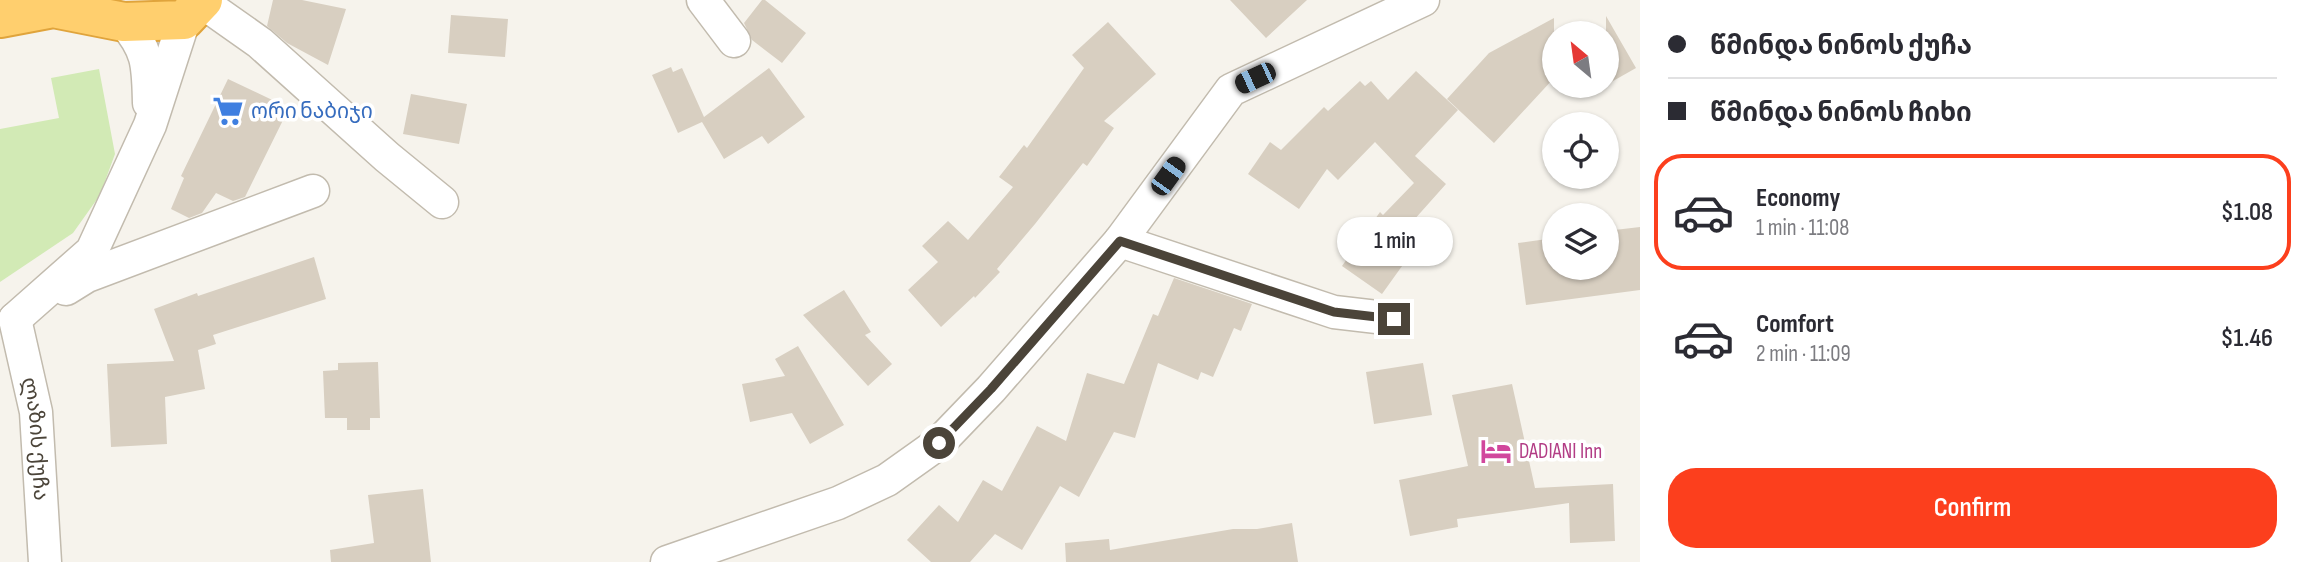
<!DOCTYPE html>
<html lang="en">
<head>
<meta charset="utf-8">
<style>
	:root { --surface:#fff; --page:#f7f7f7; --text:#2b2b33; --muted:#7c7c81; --line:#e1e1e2; --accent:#fc3f1d }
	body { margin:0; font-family:"Sofia Sans Condensed","Noto Sans Georgian",sans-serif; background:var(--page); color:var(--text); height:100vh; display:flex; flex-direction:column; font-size:26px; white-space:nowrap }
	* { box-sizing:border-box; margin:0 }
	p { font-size:23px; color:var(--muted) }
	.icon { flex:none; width:38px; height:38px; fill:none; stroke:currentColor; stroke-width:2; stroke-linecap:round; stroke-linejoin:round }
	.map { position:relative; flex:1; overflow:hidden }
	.drawer { display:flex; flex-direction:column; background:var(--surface); width:665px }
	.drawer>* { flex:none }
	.top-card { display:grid; align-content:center; height:154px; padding:0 28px; background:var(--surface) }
	.needle { width:46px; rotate:331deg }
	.controls { position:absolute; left:1542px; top:21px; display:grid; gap:14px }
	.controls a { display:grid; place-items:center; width:77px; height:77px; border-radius:50%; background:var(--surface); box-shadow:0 2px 5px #0004; font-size:35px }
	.end { position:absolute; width:32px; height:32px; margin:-16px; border:9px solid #4b4439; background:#fff; box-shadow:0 0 0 4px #fff }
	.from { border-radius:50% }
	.bubble { position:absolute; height:49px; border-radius:24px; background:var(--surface); box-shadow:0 2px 5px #0004; font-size:23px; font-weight:600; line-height:49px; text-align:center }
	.car { position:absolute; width:21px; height:42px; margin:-21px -10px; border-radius:9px; box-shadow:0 0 5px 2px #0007; background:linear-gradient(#222 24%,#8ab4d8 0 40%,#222 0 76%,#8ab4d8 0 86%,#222 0) }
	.top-card b { display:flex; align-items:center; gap:24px; height:66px; font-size:26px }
	.top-card b+b { border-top:2px solid var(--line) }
	.top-card i { width:18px; height:18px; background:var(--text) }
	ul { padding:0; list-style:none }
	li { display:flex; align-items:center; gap:21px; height:116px; margin:0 14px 10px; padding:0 14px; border:4px solid transparent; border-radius:28px }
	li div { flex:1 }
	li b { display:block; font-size:26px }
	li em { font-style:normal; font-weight:600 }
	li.active { border-color:var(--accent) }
	li>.icon { width:63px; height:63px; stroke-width:1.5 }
	.cta { display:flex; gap:14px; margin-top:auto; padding:14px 28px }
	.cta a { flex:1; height:80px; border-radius:28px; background:var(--accent); color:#fff; font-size:28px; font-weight:600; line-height:80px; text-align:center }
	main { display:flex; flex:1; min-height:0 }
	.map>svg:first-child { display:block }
</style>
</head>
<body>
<main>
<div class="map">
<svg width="1640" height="562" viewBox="0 0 1640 562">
	<rect width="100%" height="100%" fill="#f6f3ec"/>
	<!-- green -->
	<path fill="#d2eab5" d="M99,69l16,85 -15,41 -27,38 -73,49v-153l59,-11 -8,-40z"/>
	<!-- building -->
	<path fill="#d8cfc1" d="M273,0h29l44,9 -18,56 -41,-22 -20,-17z
		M762,0h3l41,33 -24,30 -30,-23 -8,-17z
		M1230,0h77l-41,38z
		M451,15l57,4 -3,38 -57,-4z
		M1606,16l30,52 -30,17z
		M1554,18v60l-60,65 -47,-44 42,-46z
		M1108,22l48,52 -52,47 10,7 -27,38 -4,-3 -48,61 -38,45 3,3 -25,26 -1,-2 -33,31 -33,-37 30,-28 -16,-16 26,-25 20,19 45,-53 -14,-10 25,-32 3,3 57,-80 -12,-13z
		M671,67l2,5 9,-4 22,49 65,-49 36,49 -37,27 -6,-8 -38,23 -22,-37 -24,11 -26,-58z
		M1416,71l42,39 -43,46 31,28 -41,46 15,11 -38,53 -40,-28 38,-54 3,3 31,-32 -39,-41 -37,38 -11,-11 -28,40 -51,-35 22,-32 11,8 43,-43 4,4 32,-30 5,5 6,-5 17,19z
		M228,79l61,29 -44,89 -12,4 -17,-8 -14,20 -13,5 -18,-9 13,-31 -3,-2z
		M411,94l56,10 -8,40 -56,-10z
		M1640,227v63l-114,15 -8,-62 36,-5v30h52v-37z
		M314,257l12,42 -113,36 3,9 -18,6 7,39 -40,8 2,47 -56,3 -4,-83 67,-3 -20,-52 43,-16 1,3z
		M1174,278l78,26 -11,27 -7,-3 -21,49 -12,-5 -3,8 -40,-17 -23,75 -21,-6 -35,65 -19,-11 -38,64 -27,-16 -25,28h-39l-24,-22 32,-35 19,17 25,-42 19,11 35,-65 29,15 21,-68 37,11 29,-70 5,2z
		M844,290l27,42 -6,3 27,29 -24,22 -65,-71z
		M798,346l46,79 -34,19 -18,-31 -42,9 -8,-38 43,-8 -10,-17z
		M378,362l2,56h-10v12h-23v-12h-22l-2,-47 15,-1v-7z
		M1423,363l9,52 -58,9 -8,-52z
		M1512,384l23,104 78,-4 2,57 -45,2 -1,-40 -112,16 1,8 -48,9 -11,-56 69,-14 -16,-71z
		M423,489l8,73h-100l-1,-12 44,-7 -6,-48z
		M1292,523l6,39h-232l-1,-19 44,-4 1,11 123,-21h24z"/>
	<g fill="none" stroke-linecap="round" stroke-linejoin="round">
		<!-- minor casing -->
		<g stroke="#c2bbae" stroke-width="35">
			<g id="minor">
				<path d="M199,0l61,43 127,114 55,45"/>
				<path d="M703,0l31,41"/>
				<path d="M124,22c25,29 24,44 25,81"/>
				<path d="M1120,241l214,71 60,7"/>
				<path d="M66,289l21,-13 226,-85"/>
				<path d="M15,319l77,-68 58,-126 34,-105"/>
				<path id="s1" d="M15,319l21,93 9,150"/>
				<path d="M667,562l171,-59 49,-23 52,-37 52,-54 129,-148 111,-151 192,-90"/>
			</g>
		</g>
		<!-- highway casing -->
		<g stroke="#e0a43c" stroke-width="42">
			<path id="highway" d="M53,8l71,14 60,-2 19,-20
				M0,18l53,-10 21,-8"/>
		</g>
		<!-- minor -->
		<use href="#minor" stroke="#fff" stroke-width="32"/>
		<!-- highway -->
		<use href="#highway" stroke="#ffcf6e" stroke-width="38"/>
	</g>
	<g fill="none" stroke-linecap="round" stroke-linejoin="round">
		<!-- route -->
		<path stroke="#4b4439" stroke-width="9" d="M939,443l52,-54 129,-148 214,71 60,7"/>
	</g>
	<!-- icons -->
	<defs>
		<g id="supermarket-bare" transform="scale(2.415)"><path d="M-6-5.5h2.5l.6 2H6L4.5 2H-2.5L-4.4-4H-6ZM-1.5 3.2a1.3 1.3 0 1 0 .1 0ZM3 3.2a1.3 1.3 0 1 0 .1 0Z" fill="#3f7fe0" stroke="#fff" stroke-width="2.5" paint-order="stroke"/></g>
		<g id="hotel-bare" transform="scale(2.415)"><path d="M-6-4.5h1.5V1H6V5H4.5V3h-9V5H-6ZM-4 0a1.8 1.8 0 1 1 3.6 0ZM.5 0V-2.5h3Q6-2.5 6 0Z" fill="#d1479c" stroke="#fff" stroke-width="2.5" paint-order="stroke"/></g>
	</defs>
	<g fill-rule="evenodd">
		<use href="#supermarket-bare" x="228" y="111"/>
		<use href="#hotel-bare" x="1496" y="451"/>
	</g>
	<g text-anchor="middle" stroke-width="7" stroke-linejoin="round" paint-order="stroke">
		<!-- shop labels -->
		<g font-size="21" fill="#366cbe" stroke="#fff" text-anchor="start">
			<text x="251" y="118">ორი ნაბიჯი</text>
		</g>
		<!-- street labels -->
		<g font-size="21" fill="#4b4439" stroke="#fff">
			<text dy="7" stroke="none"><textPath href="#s1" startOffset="122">ლაზის ქუჩა</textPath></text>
		</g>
		<!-- hotel labels -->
		<g font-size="21" fill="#b23c85" stroke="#fff" text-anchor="start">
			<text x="1519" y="458">DADIANI Inn</text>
		</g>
	</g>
</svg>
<div class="controls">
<a><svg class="needle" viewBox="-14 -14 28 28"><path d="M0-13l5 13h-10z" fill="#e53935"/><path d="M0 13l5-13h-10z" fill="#7c7c81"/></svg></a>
<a><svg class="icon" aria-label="locate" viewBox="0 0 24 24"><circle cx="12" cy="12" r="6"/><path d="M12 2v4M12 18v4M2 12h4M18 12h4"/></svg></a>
<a><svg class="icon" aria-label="layers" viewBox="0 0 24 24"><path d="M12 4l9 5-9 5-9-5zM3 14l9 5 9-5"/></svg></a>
</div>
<i class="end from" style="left:939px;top:443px"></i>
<i class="end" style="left:1394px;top:319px"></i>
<div class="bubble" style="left:1337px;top:217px;width:116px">1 min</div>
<i class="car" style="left:1255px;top:78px;rotate:245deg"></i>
<i class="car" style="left:1168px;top:176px;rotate:36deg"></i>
</div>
<section class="drawer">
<div class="top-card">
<b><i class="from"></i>წმინდა ნინოს ქუჩა</b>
<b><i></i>წმინდა ნინოს ჩიხი</b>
</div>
<ul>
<li class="active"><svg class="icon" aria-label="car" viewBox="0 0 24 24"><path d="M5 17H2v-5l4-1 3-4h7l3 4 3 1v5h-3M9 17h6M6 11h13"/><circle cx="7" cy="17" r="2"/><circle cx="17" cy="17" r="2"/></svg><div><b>Economy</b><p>1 min · 11:08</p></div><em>$1.08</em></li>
<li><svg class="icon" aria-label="car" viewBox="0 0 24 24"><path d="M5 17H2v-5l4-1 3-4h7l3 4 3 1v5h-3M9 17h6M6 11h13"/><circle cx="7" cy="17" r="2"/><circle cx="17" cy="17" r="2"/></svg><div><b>Comfort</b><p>2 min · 11:09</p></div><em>$1.46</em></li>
</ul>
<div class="cta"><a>Confirm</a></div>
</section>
</main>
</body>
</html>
